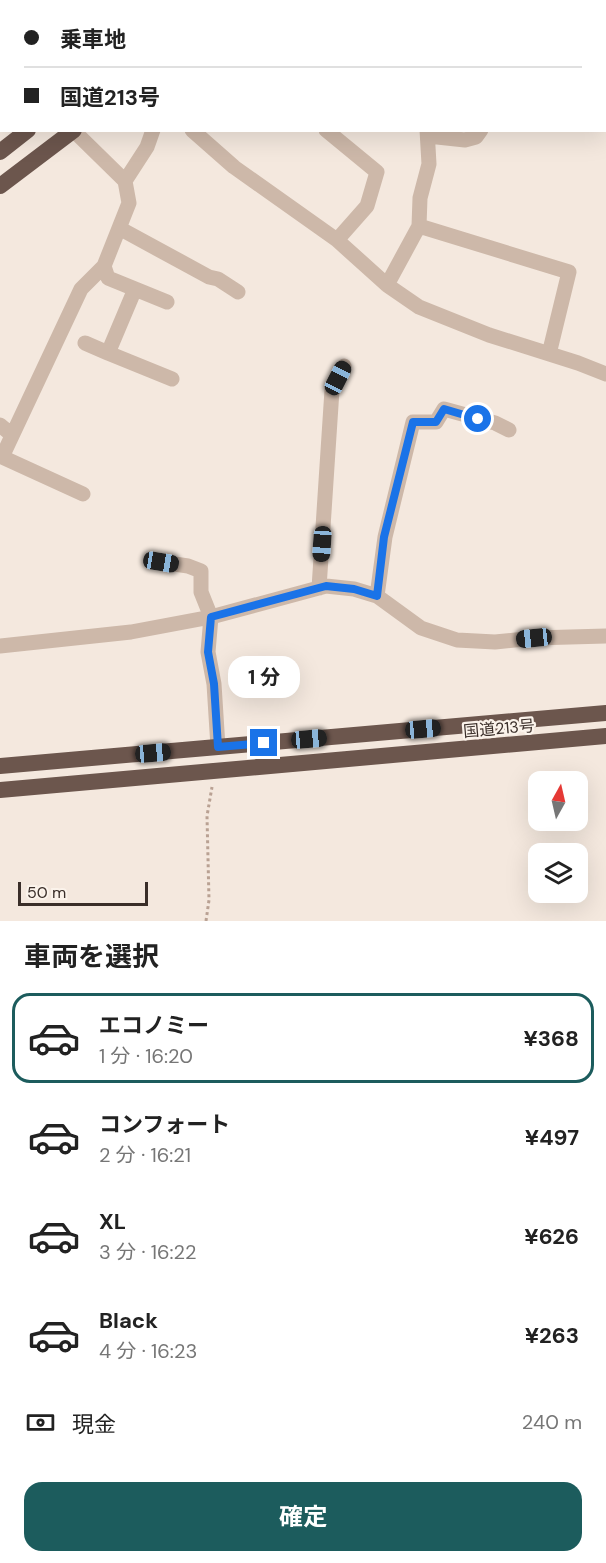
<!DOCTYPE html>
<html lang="ja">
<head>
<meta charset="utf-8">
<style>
	:root { --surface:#fff; --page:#f2f2f2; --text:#222; --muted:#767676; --line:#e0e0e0; --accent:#1c5c5d }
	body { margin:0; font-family:"DM Sans","Noto Sans JP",sans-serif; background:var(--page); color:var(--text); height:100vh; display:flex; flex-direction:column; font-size:22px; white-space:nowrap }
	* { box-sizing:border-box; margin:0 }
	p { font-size:20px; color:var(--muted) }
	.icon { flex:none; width:33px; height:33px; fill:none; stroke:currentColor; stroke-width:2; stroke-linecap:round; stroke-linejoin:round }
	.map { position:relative; height:921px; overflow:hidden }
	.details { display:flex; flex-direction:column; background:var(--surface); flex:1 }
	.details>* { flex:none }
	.hud { position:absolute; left:0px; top:0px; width:606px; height:132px; box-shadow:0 6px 24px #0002; display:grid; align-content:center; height:132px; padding:0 24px; background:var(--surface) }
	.needle { width:39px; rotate:8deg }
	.fabs { position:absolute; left:528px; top:771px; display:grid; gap:12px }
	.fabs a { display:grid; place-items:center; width:60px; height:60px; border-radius:12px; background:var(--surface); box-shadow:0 6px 24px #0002; font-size:30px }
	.scale { position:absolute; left:18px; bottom:15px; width:130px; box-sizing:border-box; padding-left:6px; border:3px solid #3a2e29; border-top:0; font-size:16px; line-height:21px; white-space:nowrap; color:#3a2e29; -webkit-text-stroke:4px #fbf3eb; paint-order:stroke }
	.end { position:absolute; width:27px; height:27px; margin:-14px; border:8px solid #1a73e8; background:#fff; box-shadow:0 0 0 3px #fff }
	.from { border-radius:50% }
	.bubble { position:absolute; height:42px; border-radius:18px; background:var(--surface); box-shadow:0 6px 24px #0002; font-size:20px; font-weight:700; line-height:42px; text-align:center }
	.car { position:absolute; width:18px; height:36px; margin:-18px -9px; border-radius:8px; box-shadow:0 0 4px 2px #0007; background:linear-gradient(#222 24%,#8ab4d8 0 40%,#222 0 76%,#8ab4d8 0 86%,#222 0) }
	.hud b { display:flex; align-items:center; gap:21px; height:57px; font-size:22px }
	.hud b+b { border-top:2px solid var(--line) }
	.hud i { width:15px; height:15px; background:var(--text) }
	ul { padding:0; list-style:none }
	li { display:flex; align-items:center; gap:18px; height:90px; margin:0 12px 9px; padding:0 12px; border:3px solid transparent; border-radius:18px }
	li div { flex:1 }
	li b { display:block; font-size:22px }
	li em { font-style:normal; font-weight:700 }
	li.active { border-color:var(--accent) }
	li>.icon { width:54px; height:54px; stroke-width:1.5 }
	h2 { padding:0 24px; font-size:27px; line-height:72px }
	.pay { display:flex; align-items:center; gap:15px; height:66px; padding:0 24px; font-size:22px }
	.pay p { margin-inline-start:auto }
	.action { display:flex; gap:12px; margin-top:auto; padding:12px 24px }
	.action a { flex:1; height:69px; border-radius:18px; background:var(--accent); color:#fff; font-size:24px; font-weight:700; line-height:69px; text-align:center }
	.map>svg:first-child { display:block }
</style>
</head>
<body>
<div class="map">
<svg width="606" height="921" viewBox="0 0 606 921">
	<rect width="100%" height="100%" fill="#f4e8de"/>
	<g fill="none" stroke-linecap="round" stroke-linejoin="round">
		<!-- path -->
		<path stroke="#b9a193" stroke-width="3" stroke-dasharray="3 3" stroke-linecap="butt" d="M206,921l3,-21 -2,-84 5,-29"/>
		<!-- minor -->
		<path stroke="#cdb8a9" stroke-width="15" d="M290,0l2,2
			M328,2l1,-2
			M0,110l2,-1
			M192,130l42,37 103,73 50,45 32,22 70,28 89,28 28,11
			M326,130l51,42 -10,34 -30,34
			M74,131l51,50 22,-34 6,-17
			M428,136l37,4 11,-3 5,-7
			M419,226l1,-28 9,-34 -2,-34
			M119,228l90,49 9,2 20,13
			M104,266l4,12 59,24
			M387,285l32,-59 150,46 -20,82
			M135,289l-27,64 64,26
			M85,343l23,10
			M0,425l12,10
			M83,494l-81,-37 79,-168 23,-23 25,-63 -4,-22
			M161,562l27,4 13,5v21l10,25 -3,35 6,32 4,63
			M319,588l13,-198 12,-24
			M377,596l8,-59 28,-115h23l8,-13 51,14 14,7
			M0,646l131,-14 80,-15 115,-31 28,3 23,7 44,32 36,12 38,2 39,-4 72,-2"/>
		<!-- trunk -->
		<path stroke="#6c564d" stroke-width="16" d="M184,2l1,-2
			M221,2l2,-2
			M0,152l28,-22
			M0,186l74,-56
			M0,766l606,-53
			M0,790l606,-54"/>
	</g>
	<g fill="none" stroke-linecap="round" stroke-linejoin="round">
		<!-- route -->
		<path stroke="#1a73e8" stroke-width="8" d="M264,743l-46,4 -4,-63 -6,-32 3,-35 115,-31 28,3 23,7 7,-59 29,-115h23l8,-13 34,10"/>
	</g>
	<g text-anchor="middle" stroke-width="4.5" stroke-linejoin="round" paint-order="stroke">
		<!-- street labels -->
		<g font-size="16" fill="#3a2e29" stroke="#fbf3eb">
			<text transform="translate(499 728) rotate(-5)" y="6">国道213号</text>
		</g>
	</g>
</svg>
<div class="fabs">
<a><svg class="needle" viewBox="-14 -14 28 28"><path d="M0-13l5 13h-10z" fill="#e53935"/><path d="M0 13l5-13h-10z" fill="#767676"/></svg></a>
<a><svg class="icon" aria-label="layers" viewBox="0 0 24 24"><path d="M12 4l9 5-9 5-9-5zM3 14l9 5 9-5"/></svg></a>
</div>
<div class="scale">50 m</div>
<i class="end from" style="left:478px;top:419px"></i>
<i class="end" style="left:264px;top:743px"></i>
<div class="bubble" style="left:228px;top:656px;width:72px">1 分</div>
<i class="car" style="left:338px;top:378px;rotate:27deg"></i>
<i class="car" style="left:322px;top:544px;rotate:184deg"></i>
<i class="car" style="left:161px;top:562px;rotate:99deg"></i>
<i class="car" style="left:534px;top:638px;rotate:264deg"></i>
<i class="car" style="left:423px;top:729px;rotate:85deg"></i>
<i class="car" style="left:309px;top:739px;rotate:85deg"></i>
<i class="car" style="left:153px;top:753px;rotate:85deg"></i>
<div class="hud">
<b><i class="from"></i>乗車地</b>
<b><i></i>国道213号</b>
</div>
</div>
<section class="details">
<h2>車両を選択</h2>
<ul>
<li class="active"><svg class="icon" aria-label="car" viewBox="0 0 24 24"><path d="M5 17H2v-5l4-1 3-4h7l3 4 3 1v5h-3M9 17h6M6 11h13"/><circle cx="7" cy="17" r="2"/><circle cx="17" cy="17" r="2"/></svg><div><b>エコノミー</b><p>1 分 · 16:20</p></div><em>¥368</em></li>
<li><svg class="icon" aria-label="car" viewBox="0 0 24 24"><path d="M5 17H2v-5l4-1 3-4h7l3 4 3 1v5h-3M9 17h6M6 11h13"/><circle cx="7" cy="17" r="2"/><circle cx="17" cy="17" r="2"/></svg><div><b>コンフォート</b><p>2 分 · 16:21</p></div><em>¥497</em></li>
<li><svg class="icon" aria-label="car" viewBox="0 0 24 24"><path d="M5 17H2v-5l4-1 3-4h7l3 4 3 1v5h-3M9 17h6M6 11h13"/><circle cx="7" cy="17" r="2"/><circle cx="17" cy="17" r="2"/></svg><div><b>XL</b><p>3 分 · 16:22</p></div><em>¥626</em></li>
<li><svg class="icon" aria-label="car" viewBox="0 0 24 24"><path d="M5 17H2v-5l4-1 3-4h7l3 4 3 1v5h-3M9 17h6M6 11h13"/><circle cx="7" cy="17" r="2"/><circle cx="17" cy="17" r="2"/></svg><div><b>Black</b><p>4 分 · 16:23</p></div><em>¥263</em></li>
</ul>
<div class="pay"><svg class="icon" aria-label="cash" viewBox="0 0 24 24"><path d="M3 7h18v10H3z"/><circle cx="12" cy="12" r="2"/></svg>現金<p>240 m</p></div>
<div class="action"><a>確定</a></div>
</section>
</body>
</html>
